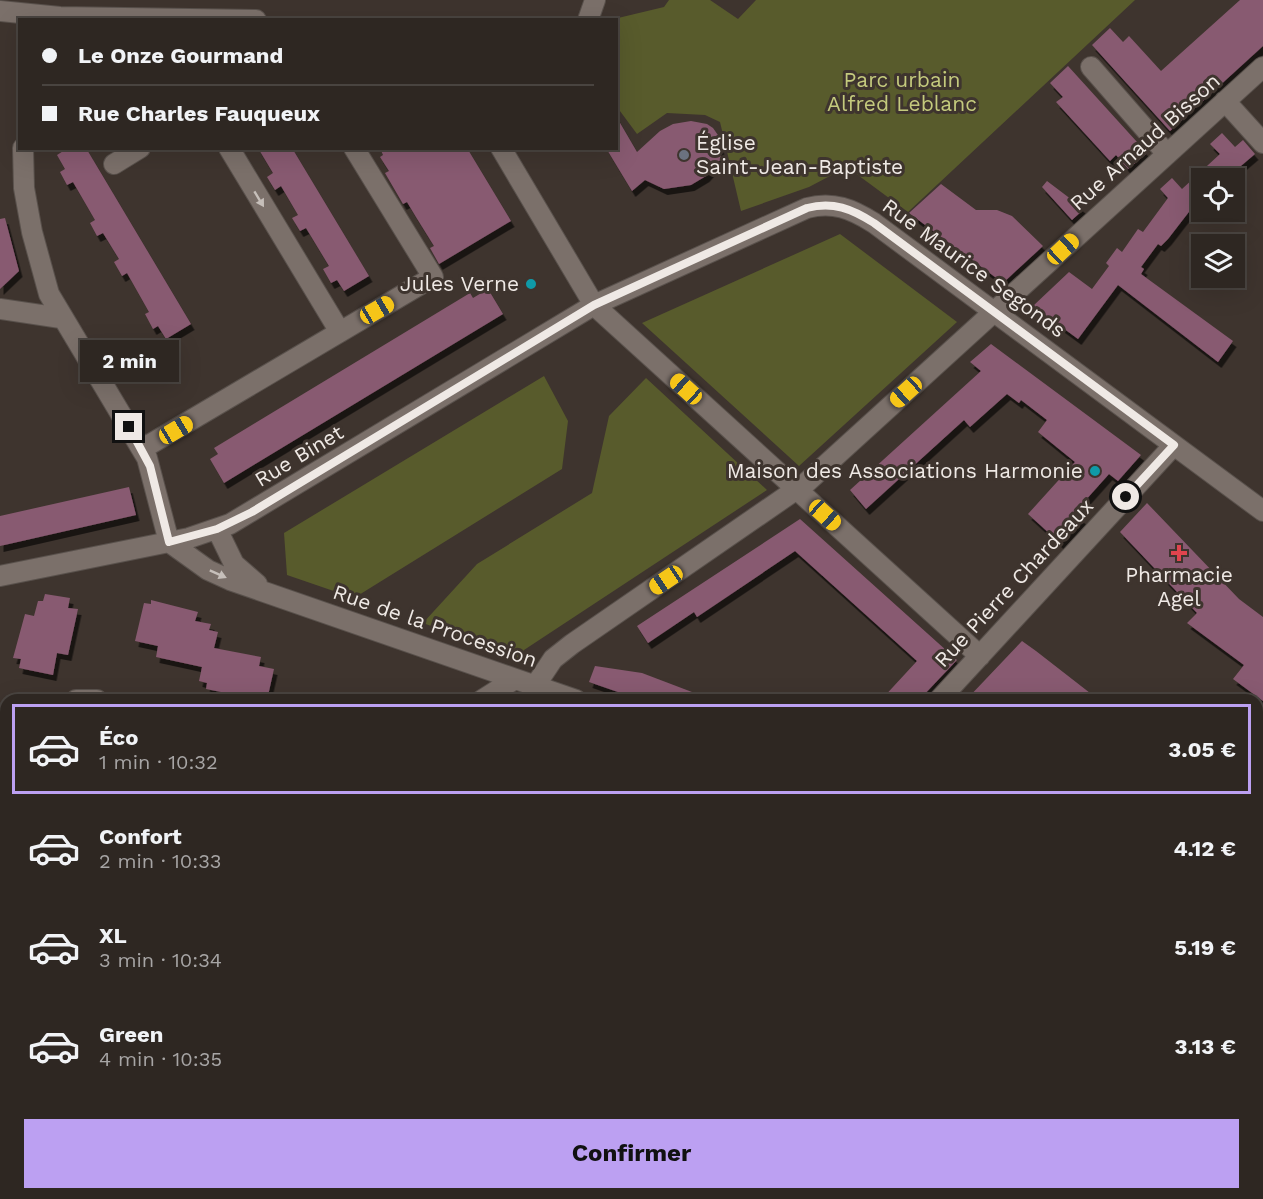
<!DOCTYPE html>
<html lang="fr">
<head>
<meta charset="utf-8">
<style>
	:root { --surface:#2e2722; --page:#362f2a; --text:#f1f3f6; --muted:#a7a5a5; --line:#494440; --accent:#bca0f2 }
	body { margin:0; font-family:"Work Sans",sans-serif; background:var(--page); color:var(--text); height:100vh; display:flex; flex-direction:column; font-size:22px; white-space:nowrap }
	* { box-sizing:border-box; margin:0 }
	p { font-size:20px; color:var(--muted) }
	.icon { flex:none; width:33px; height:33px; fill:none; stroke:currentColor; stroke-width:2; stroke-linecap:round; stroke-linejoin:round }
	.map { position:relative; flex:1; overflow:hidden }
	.details { position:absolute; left:0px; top:694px; width:1263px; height:506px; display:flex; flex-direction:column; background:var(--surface); border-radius:18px 18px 0 0; box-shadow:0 6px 24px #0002,0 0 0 2px var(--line) }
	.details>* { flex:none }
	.guide { position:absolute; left:18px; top:18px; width:600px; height:132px; border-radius:0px; box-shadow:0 6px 24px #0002,0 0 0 2px var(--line); display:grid; align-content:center; height:132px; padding:0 24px; background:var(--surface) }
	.fabs { position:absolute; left:1191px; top:168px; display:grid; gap:12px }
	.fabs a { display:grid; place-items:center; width:54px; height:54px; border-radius:0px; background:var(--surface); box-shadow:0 6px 24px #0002,0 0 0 2px var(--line); font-size:30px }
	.end { position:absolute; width:27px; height:27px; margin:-14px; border:8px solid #efe9e5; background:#111; box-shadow:0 0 0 3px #111 }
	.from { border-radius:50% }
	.bubble { position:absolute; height:42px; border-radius:0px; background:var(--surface); box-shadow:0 6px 24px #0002,0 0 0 2px var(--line); font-size:20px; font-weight:700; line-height:42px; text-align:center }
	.car { position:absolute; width:18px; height:36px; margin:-18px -9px; border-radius:8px; box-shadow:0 0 4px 2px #0007; background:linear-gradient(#f5c518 24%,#345 0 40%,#f5c518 0 76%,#345 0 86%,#f5c518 0) }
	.guide b { display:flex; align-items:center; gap:21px; height:57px; font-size:22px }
	.guide b+b { border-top:2px solid var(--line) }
	.guide i { width:15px; height:15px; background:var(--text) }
	ul { padding:10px 0 0; list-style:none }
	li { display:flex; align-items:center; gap:18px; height:90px; margin:0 12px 9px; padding:0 12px; border:3px solid transparent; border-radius:0px }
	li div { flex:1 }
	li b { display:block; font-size:22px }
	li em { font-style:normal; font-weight:700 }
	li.current { border-color:var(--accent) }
	li>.icon { width:54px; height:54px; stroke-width:1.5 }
	.button { display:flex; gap:12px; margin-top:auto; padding:12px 24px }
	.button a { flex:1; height:69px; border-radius:0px; background:var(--accent); color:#111; font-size:24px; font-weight:700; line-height:69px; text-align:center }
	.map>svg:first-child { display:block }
</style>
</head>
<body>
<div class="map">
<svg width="1263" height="1199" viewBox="0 0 1263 1199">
	<defs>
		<filter id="shadow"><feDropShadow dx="3.5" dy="6" stdDeviation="0" flood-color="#0009"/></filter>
	</defs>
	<rect width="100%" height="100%" fill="#3e342e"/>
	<!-- green -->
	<path fill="#585b2c" d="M669,0h41l28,19 18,-19h379l-227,212 -61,-45 -38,20 -68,24 -21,-89 -15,-7 -38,-2 -30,21 -20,-27v-85l1,-4 46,-11z
		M840,234l117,88 -158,144 -157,-143z
		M544,376l24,45 -6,48 -208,129 -67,-23 -3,-42z
		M646,378l121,112 -243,160 -3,9 -98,-36 54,-59 115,-71 17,-77z"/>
	<!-- building -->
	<path fill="#885a71" filter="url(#shadow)" d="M1240,0h23v46l-93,85 -78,-86 18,-17 13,14 6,-6 32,35z
		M1068,66l79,87 -19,16 -12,-14 -6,6 -54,-59 7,-5 -13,-14z
		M616,116l21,36 23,-21 13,-7 18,-3 16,3 6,4 7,10 1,21 -15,17 -15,9 -27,4 -19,-9 -13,11 -26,-43h10z
		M1222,133l13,14 8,-7 12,14 -20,17 7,7h-40v17l-34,44 -7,7 -3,-2 -17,23 3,2 -3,5 92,67 -15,21 -100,-77 -40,54 -45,-33 36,-34 23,17 17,-23 -3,-3 11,-15 5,4 16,-23 5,3 25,-34 -8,-9 12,-11 10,11 38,-35 -10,-10z
		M68,148h18l105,176 -25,15 -8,-13 -5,3 -8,-15 4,-2 -22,-39 -5,3 -8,-14 5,-3 -16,-26 -6,3 -7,-13 5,-3 -22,-38 -6,3 -7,-13 5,-3 -8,-14z
		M258,148h34l77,128 -25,15 -7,-11 -6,3 -8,-14 6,-3 -23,-38 -6,3 -8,-13 6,-3 -17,-29 -6,4 -8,-13 6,-4z
		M380,148h87l44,73 -72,43 -9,-16 4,-2 -18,-29 -9,-15 -4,2 -18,-31 4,-2 -9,-14 3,-2z
		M1047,181l37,28 -12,11 -30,-33z
		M941,184l35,26h21l15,6 31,30 -40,37 -94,-70z
		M5,218l14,53 -19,18v-70z
		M488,289l15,25 -279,169 -14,-24 8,-5 -4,-6 256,-155 3,5z
		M991,344l150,111 -23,26 -9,-7 -34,38 8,7 -22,25 -33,-30 47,-52 -37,-30 9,-12 -26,-20 -2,3 -12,-9 -37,33 -6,-7 -98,89 -16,-19 131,-119 -11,-9z
		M129,487l7,28 -136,31v-30z
		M1147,503l92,96 24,18v84l-30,-22 11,-14 -57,-42 10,-10 -77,-81z
		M800,519l157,141 -38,40h-38l36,-39 -122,-110 -98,66 -3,-5 -46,31 -11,-17z
		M45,594l25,4 -2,10 10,1 -10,46 -11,-2 -4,22 -34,-7 2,-9 -8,-1 12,-44 9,2 4,-15h5z
		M151,600l47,12 -3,9 16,3 -2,6 9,2 -4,16 47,9 -2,9 15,3 -7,31h-48l2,-8 -15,-3 1,-6 -8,-2 3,-14 -46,-10 2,-11 -23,-5 9,-38 7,1z
		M1022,641l14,10 63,49h-133z
		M595,666l47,7 71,27h-72l-52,-18z"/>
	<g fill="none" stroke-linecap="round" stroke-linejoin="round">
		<!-- street casing -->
		<g stroke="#59514c" stroke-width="22">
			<path id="street" d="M0,11l60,6 196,3
				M588,20l7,-20
				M1091,67l76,87
				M1225,101l38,42
				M23,148l1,40 8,44 17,62 98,164 22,84
				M229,148l111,184
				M501,148l93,157 386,351
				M114,164l26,-16
				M0,309l61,9
				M142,449l291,-172 -79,-129
				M217,529l17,35 23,20
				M169,542l39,28 22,10 346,120
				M0,576l189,-38 41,-14 364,-219 213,-97c26,-7 45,1 67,15l389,288
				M535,686l18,-27 19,-15 235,-162 456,-415
				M76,700h21
				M482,700l33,-21
				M939,700l235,-255
				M0,744l6,-4
				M0,940l5,22 -5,14
				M1257,988l6,5
				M0,1149l6,2
				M87,1194l2,5
				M450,1194l3,5
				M532,1194l6,5
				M956,1194l5,5
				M8,1199l1,-5
				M377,1199l7,-5
				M503,1199l4,-5"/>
		</g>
		<!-- secondary casing -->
		<g stroke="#59514c" stroke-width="31">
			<path id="secondary" d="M1257,764l6,-7
				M1005,1199l1,-5"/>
		</g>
		<!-- street -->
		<use href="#street" stroke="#7b706a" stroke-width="20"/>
		<!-- secondary -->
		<use href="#secondary" stroke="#8c744d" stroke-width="28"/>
	</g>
	<!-- one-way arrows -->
	<defs><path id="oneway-solid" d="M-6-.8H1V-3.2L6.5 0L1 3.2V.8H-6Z" transform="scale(1.5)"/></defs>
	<g fill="#c6bfba">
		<use href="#oneway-solid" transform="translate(259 199) rotate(59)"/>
		<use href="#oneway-solid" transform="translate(218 574) rotate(24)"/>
	</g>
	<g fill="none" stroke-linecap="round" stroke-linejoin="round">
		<!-- route -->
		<path stroke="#efe9e5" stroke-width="8" d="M129,427l21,39 19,76 48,-13 35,-17 342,-207 213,-97c26,-7 45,1 67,15l300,222 -48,52"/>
	</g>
	<!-- markers -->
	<circle fill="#6b7280" stroke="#3e342e" stroke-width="2" cx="684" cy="155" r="6"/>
	<g fill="#0f9aa8" stroke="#3e342e" stroke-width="2">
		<circle cx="531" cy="284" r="6"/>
		<circle cx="1095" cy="471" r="6"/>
	</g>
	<path fill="#e0444e" stroke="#3e342e" stroke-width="2" d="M1176 544h6v6h6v6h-6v6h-6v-6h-6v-6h6z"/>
	<g text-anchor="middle" stroke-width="6" stroke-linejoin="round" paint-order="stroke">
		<!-- park labels -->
		<g font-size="21" fill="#c4ca7d" stroke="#3e342e">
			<text x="902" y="87">Parc urbain<tspan x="902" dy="24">Alfred Leblanc</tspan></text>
		</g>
		<!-- street labels -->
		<g font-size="21" fill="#efe9e5" stroke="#3e342e">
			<text transform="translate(1145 142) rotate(-42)" y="7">Rue Arnaud Bisson</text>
			<text transform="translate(974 268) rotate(36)" y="7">Rue Maurice Segonds</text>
			<text transform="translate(299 456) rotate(-31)" y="7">Rue Binet</text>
			<text transform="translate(1014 583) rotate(-47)" y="7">Rue Pierre Chardeaux</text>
			<text transform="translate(435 626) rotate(19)" y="7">Rue de la Procession</text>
		</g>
		<!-- poi labels -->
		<g font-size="21" fill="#efe9e5" stroke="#3e342e" text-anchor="end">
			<text x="696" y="150" text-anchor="start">Église<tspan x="696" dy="24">Saint-Jean-Baptiste</tspan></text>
			<text x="519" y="291">Jules Verne</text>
			<text x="1083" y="478">Maison des Associations Harmonie</text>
			<text x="1179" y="582" text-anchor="middle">Pharmacie<tspan x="1179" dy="24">Agel</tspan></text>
		</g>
	</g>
</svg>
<div class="fabs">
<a><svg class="icon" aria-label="locate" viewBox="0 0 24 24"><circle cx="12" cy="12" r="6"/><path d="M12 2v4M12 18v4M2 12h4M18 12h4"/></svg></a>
<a><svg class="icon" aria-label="layers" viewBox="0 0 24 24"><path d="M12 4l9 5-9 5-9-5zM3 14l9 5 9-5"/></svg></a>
</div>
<i class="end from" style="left:1126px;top:497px"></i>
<i class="end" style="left:129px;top:427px"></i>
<div class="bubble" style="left:80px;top:340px;width:99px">2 min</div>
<i class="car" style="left:1063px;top:249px;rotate:47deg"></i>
<i class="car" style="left:377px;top:310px;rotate:60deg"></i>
<i class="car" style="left:686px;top:389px;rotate:312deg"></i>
<i class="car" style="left:906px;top:392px;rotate:228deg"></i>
<i class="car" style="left:176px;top:430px;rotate:59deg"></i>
<i class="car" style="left:825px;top:515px;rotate:132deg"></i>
<i class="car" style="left:666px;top:580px;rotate:236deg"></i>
<div class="guide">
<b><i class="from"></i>Le Onze Gourmand</b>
<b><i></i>Rue Charles Fauqueux</b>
</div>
<section class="details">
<ul>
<li class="current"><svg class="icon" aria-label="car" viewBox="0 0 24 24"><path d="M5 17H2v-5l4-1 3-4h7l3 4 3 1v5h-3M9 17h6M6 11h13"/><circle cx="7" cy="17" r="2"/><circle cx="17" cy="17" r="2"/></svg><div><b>Éco</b><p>1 min · 10:32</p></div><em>3.05 €</em></li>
<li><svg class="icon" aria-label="car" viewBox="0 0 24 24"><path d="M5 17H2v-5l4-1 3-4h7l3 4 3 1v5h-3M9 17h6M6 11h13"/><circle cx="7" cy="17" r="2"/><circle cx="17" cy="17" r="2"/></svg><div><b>Confort</b><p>2 min · 10:33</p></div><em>4.12 €</em></li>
<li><svg class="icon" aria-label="car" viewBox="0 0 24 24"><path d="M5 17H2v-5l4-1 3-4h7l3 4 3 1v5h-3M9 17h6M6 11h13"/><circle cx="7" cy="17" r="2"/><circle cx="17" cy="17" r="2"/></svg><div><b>XL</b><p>3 min · 10:34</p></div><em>5.19 €</em></li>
<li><svg class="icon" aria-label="car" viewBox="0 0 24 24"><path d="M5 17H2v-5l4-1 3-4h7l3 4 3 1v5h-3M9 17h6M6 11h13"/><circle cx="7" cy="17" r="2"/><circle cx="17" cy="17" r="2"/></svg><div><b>Green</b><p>4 min · 10:35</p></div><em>3.13 €</em></li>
</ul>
<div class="button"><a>Confirmer</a></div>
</section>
</div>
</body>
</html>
